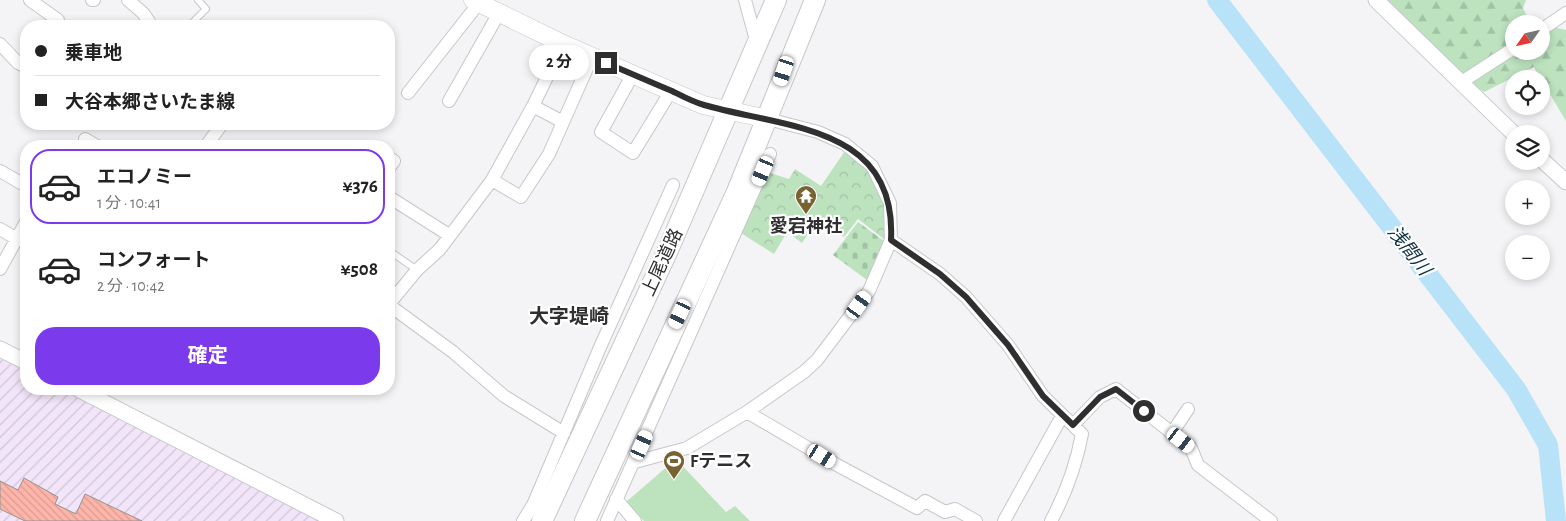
<!DOCTYPE html>
<html lang="ja">
<head>
<meta charset="utf-8">
<style>
	:root { --surface:#fff; --page:#f2f2f2; --text:#222; --muted:#767676; --line:#e0e0e0; --accent:#7c3aed }
	body { margin:0; font-family:"Alegreya Sans","Noto Sans JP",sans-serif; background:var(--page); color:var(--text); height:100vh; display:flex; flex-direction:column; font-size:19px; white-space:nowrap }
	* { box-sizing:border-box; margin:0 }
	p { font-size:16px; color:var(--muted) }
	.icon { flex:none; width:28px; height:28px; fill:none; stroke:currentColor; stroke-width:2; stroke-linecap:round; stroke-linejoin:round }
	.map { position:relative; flex:1; overflow:hidden }
	.sheet { position:absolute; left:20px; top:140px; width:375px; height:255px; display:flex; flex-direction:column; background:var(--surface); border-radius:20px; box-shadow:0 2px 8px #0003 }
	.sheet>* { flex:none }
	.banner { position:absolute; left:20px; top:20px; width:375px; height:110px; border-radius:20px; box-shadow:0 2px 8px #0003; display:grid; align-content:center; height:110px; padding:0 15px; background:var(--surface) }
	.needle { width:32px; rotate:236deg }
	.tools { position:absolute; left:1505px; top:15px; display:grid; gap:10px }
	.tools a { display:grid; place-items:center; width:45px; height:45px; border-radius:50%; background:var(--surface); box-shadow:0 2px 8px #0003; font-size:25px }
	.end { position:absolute; width:22px; height:22px; margin:-11px; border:6px solid #2f2f30; background:#fff; box-shadow:0 0 0 2px #fff }
	.from { border-radius:50% }
	.bubble { position:absolute; height:35px; border-radius:18px; background:var(--surface); box-shadow:0 2px 8px #0003; font-size:16px; font-weight:700; line-height:35px; text-align:center }
	.car { position:absolute; width:15px; height:30px; margin:-15px -8px; border-radius:6px; box-shadow:0 0 4px 1px #0007; background:linear-gradient(#fff 24%,#345 0 40%,#fff 0 76%,#345 0 86%,#fff 0) }
	.banner b { display:flex; align-items:center; gap:18px; height:48px; font-size:19px }
	.banner b+b { border-top:1px solid var(--line) }
	.banner i { width:12px; height:12px; background:var(--text) }
	ul { padding:9px 0 0; list-style:none }
	li { display:flex; align-items:center; gap:15px; height:75px; margin:0 10px 8px; padding:0 5px; border:2px solid transparent; border-radius:20px }
	li div { flex:1 }
	li b { display:block; font-size:19px }
	li em { font-style:normal; font-weight:700 }
	li.current { border-color:var(--accent) }
	li>.icon { width:45px; height:45px; stroke-width:1.5 }
	.button { display:flex; gap:10px; margin-top:auto; padding:10px 15px }
	.button a { flex:1; height:58px; border-radius:20px; background:var(--accent); color:#fff; font-size:20px; font-weight:700; line-height:58px; text-align:center }
	.map>svg:first-child { display:block }
</style>
</head>
<body>
<div class="map">
<svg width="1566" height="521" viewBox="0 0 1566 521">
	<defs>
		<pattern id="industrial-furrows" width="10" height="10" patternUnits="userSpaceOnUse" patternTransform="scale(1.25)"><rect width="10" height="10" fill="#f2e5f9"/><path d="M-1 1l2-2M0 10L10 0M9 11l2-2" fill="none" stroke="#d0c5d6"/></pattern>
		<pattern id="forest-firs" width="22" height="20" patternUnits="userSpaceOnUse" patternTransform="scale(1.25)"><rect width="22" height="20" fill="#bce2be"/><path d="M5 1l3.5 6h-7zM16 11l3.5 6h-7z" fill="#a2c2a4"/></pattern>
		<pattern id="cemetery-stones" width="16" height="16" patternUnits="userSpaceOnUse" patternTransform="scale(1.25)"><rect width="16" height="16" fill="#bce2be"/><path d="M2 7V4a2 2 0 0 1 4 0v3zM10 15v-3a2 2 0 0 1 4 0v3z" fill="#a2c2a4"/></pattern>
		<pattern id="park-crowns" width="20" height="18" patternUnits="userSpaceOnUse" patternTransform="scale(1.25)"><rect width="20" height="18" fill="#bce2be"/><path d="M2 6a3 3 0 1 1 6 0M12 15a3 3 0 1 1 6 0" fill="none" stroke="#a2c2a4"/></pattern>
		<pattern id="building-back-hatch" width="6" height="6" patternUnits="userSpaceOnUse" patternTransform="scale(1.25)"><rect width="6" height="6" fill="#feb5a9"/><path d="M-1 5l2 2M0 0l6 6M5-1l2 2" fill="none" stroke="#da9c92"/></pattern>
	</defs>
	<rect width="100%" height="100%" fill="#f4f4f7"/>
	<!-- industrial -->
	<path fill="url(#industrial-furrows)" d="M0,353l26,14v22h42l255,132h-323z"/>
	<!-- forest -->
	<path fill="url(#forest-firs)" d="M1388,0h138l-3,8 6,13 12,3h-27v27h27v-27l25,6v91l-32,-54 -50,25 -35,-27z"/>
	<!-- cemetery -->
	<path fill="url(#cemetery-stones)" d="M858,222l26,19 -17,39 -34,-25z"/>
	<!-- park -->
	<path fill="url(#park-crowns)" d="M845,151l27,23 13,31v35l-27,-21 -14,18 -26,-18 -16,24 -15,-11 -13,22 -33,-21 26,-61 22,7 6,-10 26,17z"/>
	<!-- garden -->
	<path fill="#bce2be" d="M676,459l50,53 9,-6 15,15h-106l-18,-19z"/>
	<g fill="none" stroke-linecap="round" stroke-linejoin="round">
		<!-- river -->
		<path stroke="#b8e2f8" stroke-width="20" d="M1217,0l299,389 32,56 8,76"/>
	</g>
	<!-- building -->
	<path fill="url(#building-back-hatch)" stroke="#959190" d="M24,478l34,19 -3,7 21,10 9,-20 57,27h-117l-25,-12v-28l18,9z"/>
	<g fill="none" stroke-linecap="round" stroke-linejoin="round">
		<!-- service casing -->
		<g stroke="#c7c6ca" stroke-width="8">
			<path id="service" d="M189,26l17,-17 -8,-9
				M389,256l2,-4 26,18"/>
		</g>
		<!-- minor casing -->
		<g stroke="#c7c6ca" stroke-width="14">
			<path id="minor" d="M30,0l28,20v6
				M92,0h2
				M128,0l15,13 9,13
				M745,0l12,44
				M1541,30l25,-17
				M0,44l18,19 8,4
				M633,74l-32,58 32,21 38,-62
				M1460,83l54,-35
				M408,93l71,-90
				M449,101l50,-88
				M533,106l30,16
				M85,139l12,7
				M206,146l16,-22
				M389,158l5,3 -5,7
				M0,171l26,15
				M492,180l29,17 28,-43 43,-97
				M389,197l60,38
				M0,229l17,10
				M891,240l49,34 26,23 42,48 35,51 39,38c-6,32 -16,59 -31,87
				M0,269l26,-47
				M389,304l28,-34 23,-21 52,-69 41,-74 30,-62
				M389,305l64,47 51,44 60,37
				M747,412l90,53 80,43 8,-7 20,11 10,-3 21,12
				M1073,425l27,-28 16,-8 75,59 7,17 73,56
				M1172,433l16,-24
				M635,462l52,-14 60,-36 57,-40 13,-12 52,-69 22,-51 -1,-37 -18,-37 -27,-22 -27,-12 -50,-13
				M616,499l19,22
				M523,521l10,-16 68,-160 72,-160
				M607,521l163,-367
				M1004,521l58,-105"/>
		</g>
		<!-- tertiary casing -->
		<g stroke="#c7c6ca" stroke-width="17">
			<path id="tertiary" d="M1376,0l138,134
				M1541,159l25,23
				M0,349l26,13
				M78,389l258,132"/>
		</g>
		<!-- secondary casing -->
		<g stroke="#c7c6ca" stroke-width="19">
			<path id="secondary" d="M473,0l90,44 140,61 65,14"/>
		</g>
		<!-- trunk casing -->
		<g stroke="#c7c6ca" stroke-width="22">
			<path id="trunk" d="M542,521l126,-271 108,-250
				M585,521l151,-327 79,-194"/>
		</g>
		<!-- service -->
		<use href="#service" stroke="#fff" stroke-width="6"/>
		<!-- minor -->
		<use href="#minor" stroke="#fff" stroke-width="12"/>
		<!-- tertiary -->
		<use href="#tertiary" stroke="#fff" stroke-width="15"/>
		<!-- secondary -->
		<use href="#secondary" stroke="#fff" stroke-width="18"/>
		<!-- trunk -->
		<use href="#trunk" stroke="#fff" stroke-width="20"/>
	</g>
	<g fill="none" stroke-linecap="round" stroke-linejoin="round">
		<!-- route -->
		<path stroke="#2f2f30" stroke-width="6" d="M606,63c22,9 44,19 66,28 10,5 21,11 32,14 80,23 193,20 187,135l49,34 26,23 42,48 35,51 30,29 27,-28 16,-8 28,22"/>
	</g>
	<!-- icons -->
	<defs>
		<g id="temple-pin" transform="scale(1.125)"><path d="M0 17L-7.5 6A9.5 9.5 0 1 1 7.5 6Z" fill="#796232" stroke="#fff"/><path d="M0-6L5-2H3V0L6.5 2.5H4V6H1.5V3h-3V6H-4V2.5H-6.5L-3 0V-2H-5Z" fill="#fff"/></g>
		<g id="stadium-pin" transform="scale(1.125)"><path d="M0 17L-7.5 6A9.5 9.5 0 1 1 7.5 6Z" fill="#796232" stroke="#fff"/><path d="M0-5a6.5 5 0 1 0 0 10a6.5 5 0 1 0 0-10ZM-3.5-1.8h7v3.6h-7Z" fill="#fff"/></g>
	</defs>
	<g fill-rule="evenodd">
		<use href="#temple-pin" x="806" y="196"/>
		<use href="#stadium-pin" x="674" y="461"/>
	</g>
	<g text-anchor="middle" stroke-width="4.5" stroke-linejoin="round" paint-order="stroke">
		<!-- poi labels -->
		<g font-size="18" font-weight="bold" fill="#2f2f30" stroke="#fff">
			<text x="806" y="232">愛宕神社</text>
			<text x="690" y="467" text-anchor="start">Fテニス</text>
		</g>
		<!-- street labels -->
		<g font-size="18" fill="#2f2f30" stroke="#fff">
			<text transform="translate(662 262) rotate(-65)" y="6">上尾道路</text>
		</g>
		<!-- water labels -->
		<g font-size="19" font-style="italic" fill="#113342" stroke="#fff">
			<text transform="translate(1410 250) rotate(52)" y="7">浅間川</text>
		</g>
		<!-- quarter labels -->
		<g font-size="20" font-weight="bold" fill="#2f2f30" stroke="#fff">
			<text x="569" y="323">大字堤崎</text>
		</g>
	</g>
</svg>
<div class="tools">
<a><svg class="needle" viewBox="-14 -14 28 28"><path d="M0-13l5 13h-10z" fill="#e53935"/><path d="M0 13l5-13h-10z" fill="#767676"/></svg></a>
<a><svg class="icon" aria-label="locate" viewBox="0 0 24 24"><circle cx="12" cy="12" r="6"/><path d="M12 2v4M12 18v4M2 12h4M18 12h4"/></svg></a>
<a><svg class="icon" aria-label="layers" viewBox="0 0 24 24"><path d="M12 4l9 5-9 5-9-5zM3 14l9 5 9-5"/></svg></a>
<a>+</a>
<a>−</a>
</div>
<i class="end from" style="left:1144px;top:411px"></i>
<i class="end" style="left:606px;top:63px"></i>
<div class="bubble" style="left:529px;top:45px;width:60px">2 分</div>
<i class="car" style="left:784px;top:71px;rotate:198deg"></i>
<i class="car" style="left:763px;top:171px;rotate:203deg"></i>
<i class="car" style="left:859px;top:305px;rotate:36deg"></i>
<i class="car" style="left:680px;top:314px;rotate:205deg"></i>
<i class="car" style="left:1181px;top:440px;rotate:128deg"></i>
<i class="car" style="left:642px;top:445px;rotate:24deg"></i>
<i class="car" style="left:822px;top:456px;rotate:121deg"></i>
<div class="banner">
<b><i class="from"></i>乗車地</b>
<b><i></i>大谷本郷さいたま線</b>
</div>
<section class="sheet">
<ul>
<li class="current"><svg class="icon" aria-label="car" viewBox="0 0 24 24"><path d="M5 17H2v-5l4-1 3-4h7l3 4 3 1v5h-3M9 17h6M6 11h13"/><circle cx="7" cy="17" r="2"/><circle cx="17" cy="17" r="2"/></svg><div><b>エコノミー</b><p>1 分 · 10:41</p></div><em>¥376</em></li>
<li><svg class="icon" aria-label="car" viewBox="0 0 24 24"><path d="M5 17H2v-5l4-1 3-4h7l3 4 3 1v5h-3M9 17h6M6 11h13"/><circle cx="7" cy="17" r="2"/><circle cx="17" cy="17" r="2"/></svg><div><b>コンフォート</b><p>2 分 · 10:42</p></div><em>¥508</em></li>
</ul>
<div class="button"><a>確定</a></div>
</section>
</div>
</body>
</html>
